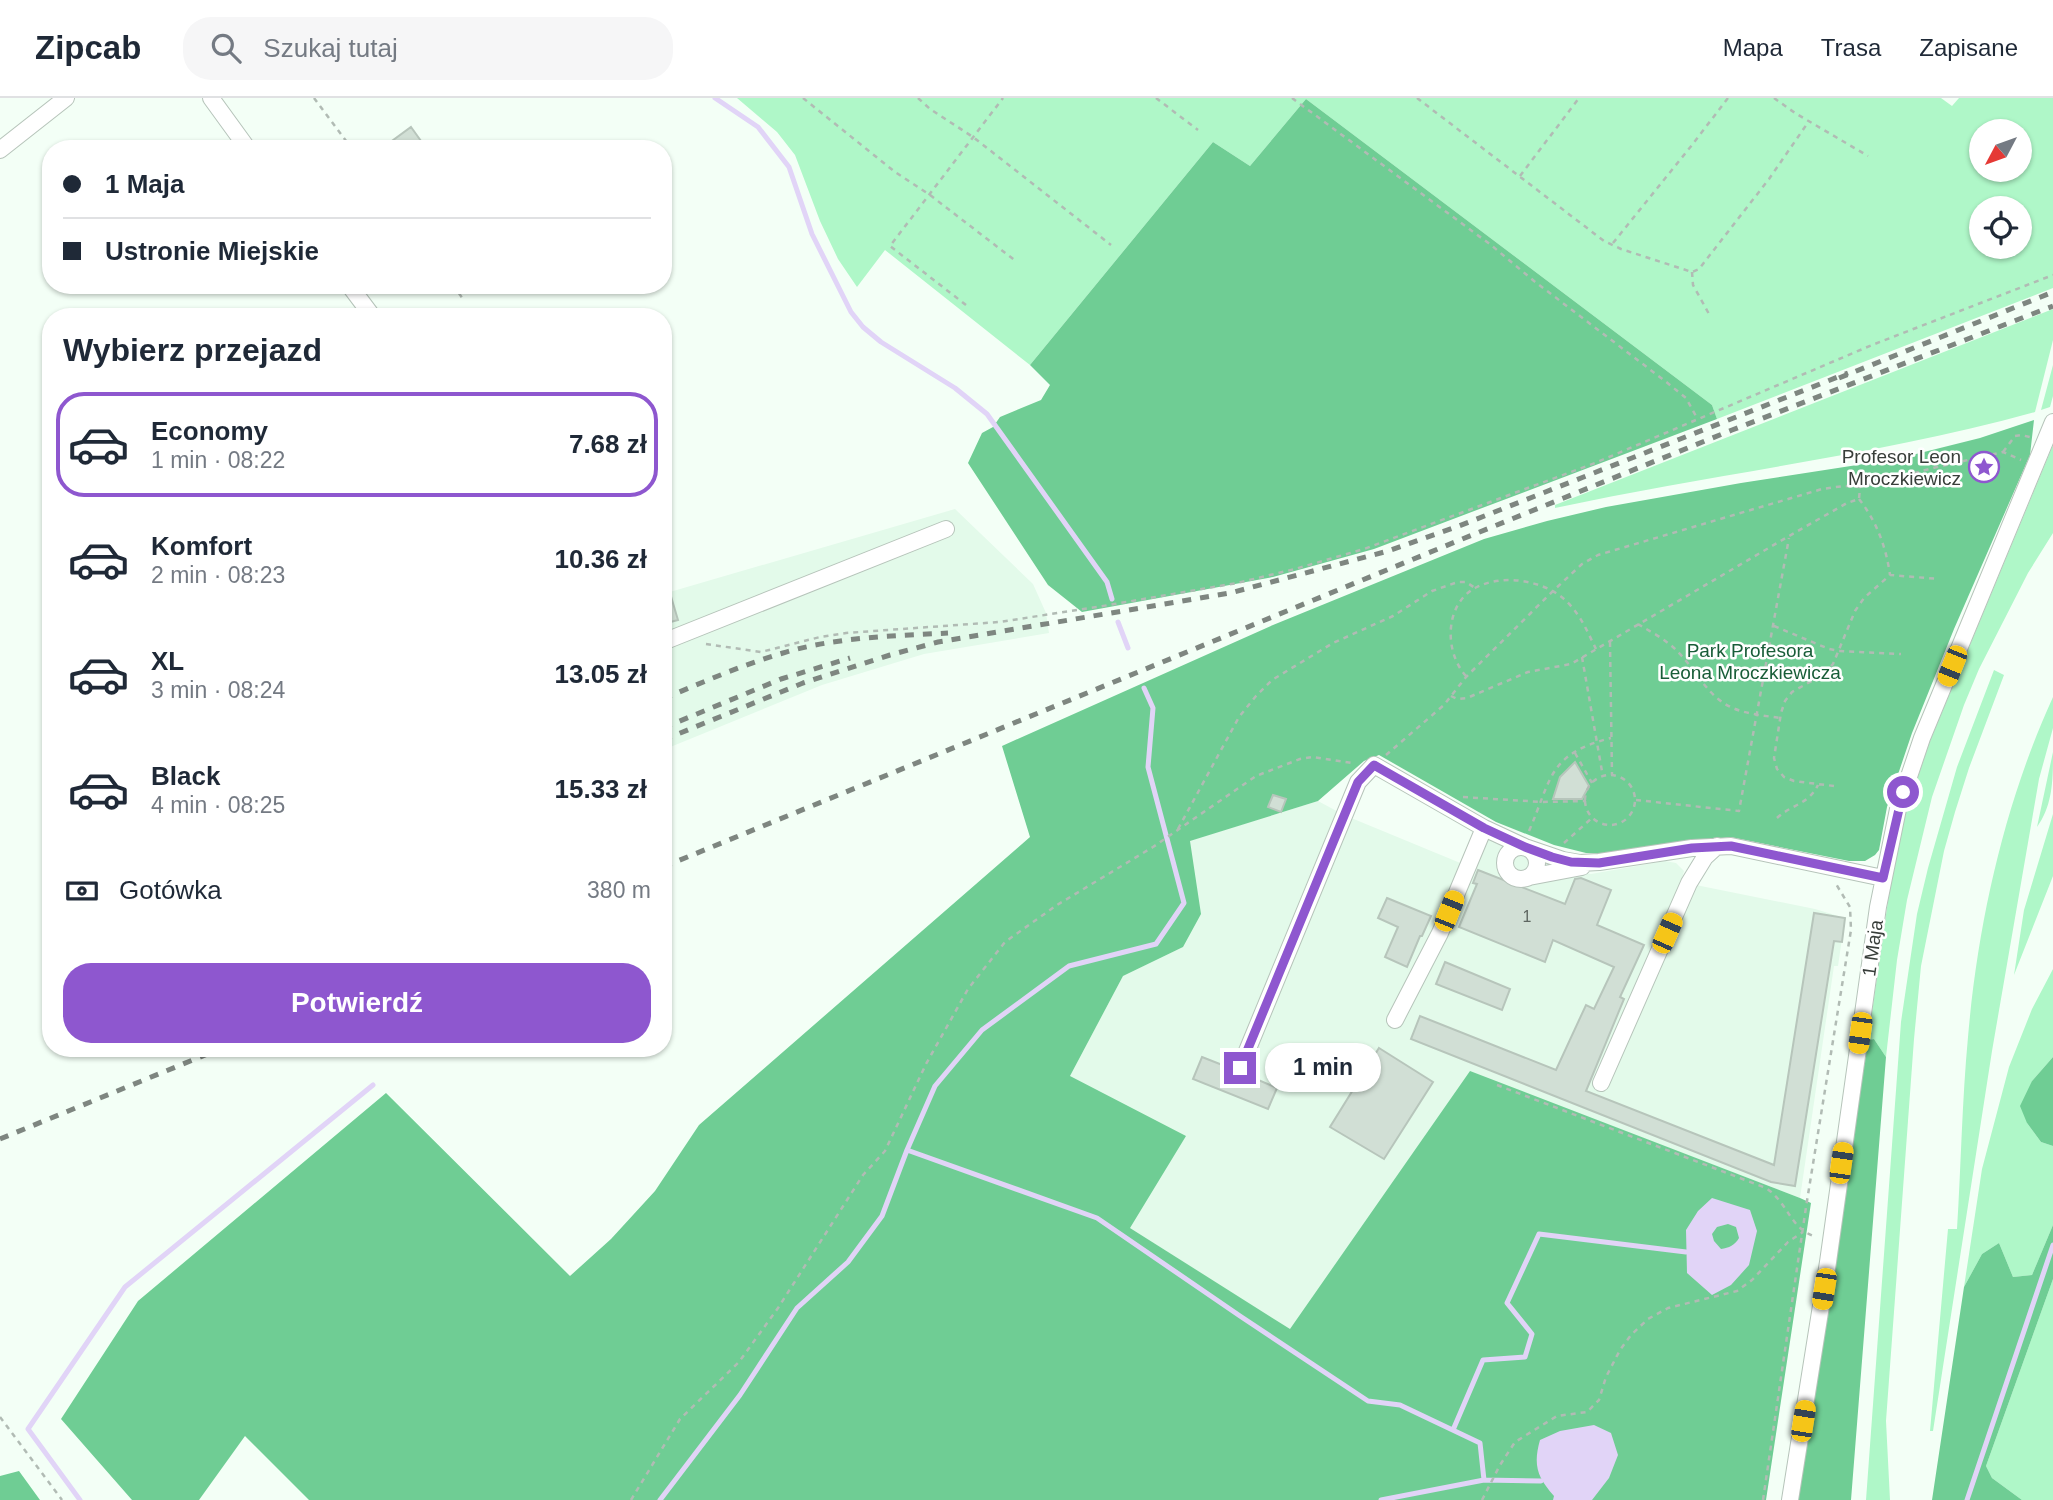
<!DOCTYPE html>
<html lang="pl">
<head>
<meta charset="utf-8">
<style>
	:root { --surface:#fff; --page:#f6f6f7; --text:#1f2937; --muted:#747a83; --line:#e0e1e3; --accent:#8e57cf }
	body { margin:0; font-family:Arial,sans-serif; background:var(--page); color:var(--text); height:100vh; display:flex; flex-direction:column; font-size:26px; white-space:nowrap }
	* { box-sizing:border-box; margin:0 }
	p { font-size:23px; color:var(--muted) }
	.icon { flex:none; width:38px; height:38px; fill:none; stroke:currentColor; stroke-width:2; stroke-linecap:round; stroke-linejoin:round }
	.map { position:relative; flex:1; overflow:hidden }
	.drawer { position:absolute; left:42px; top:210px; width:630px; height:749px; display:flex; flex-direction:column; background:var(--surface); border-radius:28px; box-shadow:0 2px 5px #0004 }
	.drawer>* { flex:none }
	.top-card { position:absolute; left:42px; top:42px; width:630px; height:154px; border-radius:28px; box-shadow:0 2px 5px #0004; display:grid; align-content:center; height:154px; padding:0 21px; background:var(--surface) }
	.needle { width:46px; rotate:229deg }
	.buttons { position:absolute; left:1969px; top:21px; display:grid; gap:14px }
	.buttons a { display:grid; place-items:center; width:63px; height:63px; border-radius:50%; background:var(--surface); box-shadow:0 2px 5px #0004; font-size:35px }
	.end { position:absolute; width:32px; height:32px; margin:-16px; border:9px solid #8e57cf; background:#fff; box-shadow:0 0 0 4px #fff }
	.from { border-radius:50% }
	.bubble { position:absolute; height:49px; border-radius:24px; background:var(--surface); box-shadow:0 2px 5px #0004; font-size:23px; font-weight:800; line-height:49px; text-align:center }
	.car { position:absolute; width:21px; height:42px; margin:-21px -10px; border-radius:9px; box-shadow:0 0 5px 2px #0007; background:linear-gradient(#f5c518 24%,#345 0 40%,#f5c518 0 76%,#345 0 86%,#f5c518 0) }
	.top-card b { display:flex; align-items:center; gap:24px; height:66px; font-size:26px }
	.top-card b+b { border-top:2px solid var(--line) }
	.top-card i { width:18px; height:18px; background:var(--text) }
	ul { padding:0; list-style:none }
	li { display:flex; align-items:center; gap:21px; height:105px; margin:0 14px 10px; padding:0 7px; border:4px solid transparent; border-radius:28px }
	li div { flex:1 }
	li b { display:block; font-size:26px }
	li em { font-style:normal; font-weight:800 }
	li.current { border-color:var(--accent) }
	li>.icon { width:63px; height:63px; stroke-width:1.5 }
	h2 { padding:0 21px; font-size:32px; line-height:84px }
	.pay { display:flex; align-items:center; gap:18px; height:77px; padding:0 21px; font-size:26px }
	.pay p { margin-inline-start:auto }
	.button { display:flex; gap:14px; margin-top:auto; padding:14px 21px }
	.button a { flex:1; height:80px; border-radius:28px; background:var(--accent); color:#fff; font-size:28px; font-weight:800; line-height:80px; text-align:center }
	header { display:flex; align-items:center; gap:42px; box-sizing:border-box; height:98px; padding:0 35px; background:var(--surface); border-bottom:2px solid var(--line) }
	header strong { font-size:33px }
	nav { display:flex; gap:38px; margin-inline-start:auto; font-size:24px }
	.search { width:490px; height:63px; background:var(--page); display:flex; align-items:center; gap:18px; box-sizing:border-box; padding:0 24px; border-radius:28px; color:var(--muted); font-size:26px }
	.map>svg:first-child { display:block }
</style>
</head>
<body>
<header>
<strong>Zipcab</strong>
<div class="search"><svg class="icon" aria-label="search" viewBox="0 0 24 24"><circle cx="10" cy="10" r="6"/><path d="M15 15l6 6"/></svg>Szukaj tutaj</div>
<nav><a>Mapa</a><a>Trasa</a><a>Zapisane</a></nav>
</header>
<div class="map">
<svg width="2053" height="1402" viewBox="0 0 2053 1402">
	<rect width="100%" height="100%" fill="#f3fff6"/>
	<!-- built -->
	<path fill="#e3faea" d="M955,411l78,75 13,29 3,20 -125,21 -102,31 -159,65v-156z
		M1318,703l26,14 126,52 16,-32 85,36 20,3 74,-13 11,2 8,8 -3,11 134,27 30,9 -7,48h-4l-34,232 -330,-126 -180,258 -160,-102 -60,-152 53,-100 60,-29 6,-106z"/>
	<!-- green -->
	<path fill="#aff7c8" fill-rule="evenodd" d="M737,0h1204l11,8 7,-8h94v190l-336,131 -5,-14 -406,-306 -56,67 -37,-24 -183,223 -145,-115 -28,37 -19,-28 -18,-38 -25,-66 -18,-23zM1981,33h39v39h-39zM1981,110h39v39h-39z
		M2053,211v31l-18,72c-158,44 -320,61 -480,96v-3z
		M2053,267v31l-3,11 -9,3z
		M2053,347v88l-25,40 -49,96 -15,36 -32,92 -25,103 -10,60 -11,97 -12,-18 -6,1 23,-160 15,-68 24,-71z
		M1994,572l10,5 -35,93 -14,44 -11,39 -23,115 -7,73 -28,382 4,79h-24l35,-478 16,-108 11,-46 29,-101z
		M2053,599v31l-14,51 -47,272 -59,380h-3l18,-202h9c4,-64 5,-128 11,-192 10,-116 37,-235 85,-340z
		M2053,654c0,27 0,53 -16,75z
		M2053,716v62l-39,99 10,-65z
		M2053,871v88l-21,24 -5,42 14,19 12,4v79l-21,50 -19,2 -14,-34 -17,11 -18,33 18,-118 27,-102 23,-58z
		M2053,1181v221h-31l-30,-22 -6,-12z"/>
	<!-- forest -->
	<path fill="#6fcd94" d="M1306,1l406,306 5,14 -343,130 -101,28 -191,35 -34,-27 -80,-122 14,-30 11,-6 7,-10 41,-17 9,-15 -20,-20 183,-223 37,24z
		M2034,322l-4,35 -76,174 -42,104 -25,74 -8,43 -4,5 -10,6h-16l-119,-24 -122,17 -22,-1 -32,-8 -58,-23 -117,-67 -15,6 -46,40 -128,40 11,73 -18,33 -60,29 -53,100 116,60 -56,92 160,101 180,-258 330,127 11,5 -45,297h-1457l-64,-64 -46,64h-67l-71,-81 77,-118 248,-208 184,183 41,-37 44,-48 44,-66 331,-288 -28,-91 271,-121 211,-86 63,-18 59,-14 135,-24 155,-24 84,-21z
		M1874,941l12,18 -35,443h-53l70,-460z
		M2053,959v89l-12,-4 -14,-19 -7,-17 12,-25z
		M2053,1127v54l-67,187 6,12 30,22h-90l32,-213 18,-33 17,-11 14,34 19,-2z
		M19,1373l21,29h-40v-24z"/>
	<!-- water -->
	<path fill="#e1d4f7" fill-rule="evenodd" d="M1712,1100l38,12 7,21 -8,34 -18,20 -19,10 -25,-22 -1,-43 12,-19zM1728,1126l8,3 3,11c-4,7 -10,10 -18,11l-7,-8 -2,-7 5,-7z
		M1594,1327l17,8 7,22 -9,23 -17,22h-39l1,-4c-17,-19 -21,-31 -14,-56l20,-9z"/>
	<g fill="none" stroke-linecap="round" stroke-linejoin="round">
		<!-- stream -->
		<path stroke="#e1d4f7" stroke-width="5" d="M715,0l43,29 31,40 23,67 39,78 12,15 18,15 74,46 32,26 120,168 5,17
			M1118,524l10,26
			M907,1052l190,68 143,98 128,85 32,4 80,38 4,37 57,1
			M1453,1332l30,-70 42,-3 7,-23 -25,-31 32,-69 147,18
			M80,1402l-52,-71 97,-142 248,-202
			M660,1402l80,-105 57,-87 51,-46 34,-46 25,-66 28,-64 47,-56 87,-64 87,-22 28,-41 -36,-136 5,-59 -9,-20
			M1381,1402l103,-20
			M1967,1402l86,-255"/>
	</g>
	<!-- building -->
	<path fill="#d1dfd5" stroke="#b7c5bb" stroke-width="2" d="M411,29l10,14 -11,8h-29z
		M667,485l11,37 -15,4v-40z
		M1575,664l14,24 -7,13h-29l7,-22z
		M1273,697l13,4 -5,13 -13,-5z
		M1478,772l87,34 10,-25 6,-1 30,12 -14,35 47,20 -24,52 4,2 -38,92 188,74 40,-252 31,5 -3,24 -8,-1 -39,245 -24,-4 -360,-143 9,-23 136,54 30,-65 8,4 20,-42 -61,-27 -8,22 -86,-35 18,-43 -4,-1z
		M1387,800l44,18 -9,20h-2l-13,31 -22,-10 13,-30 -20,-9z
		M1445,864l65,27 -8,21 -66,-26z
		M1379,950l54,34 -49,77 -54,-32z
		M1202,959l28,11 1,6 4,3 7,1 5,-3 30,13 -9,21 -75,-30z"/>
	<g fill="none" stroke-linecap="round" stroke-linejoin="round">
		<!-- minor casing -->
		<g stroke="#b6c4ba" stroke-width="18">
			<path id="minor" d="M211,0l37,51
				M0,52l66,-52
				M349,187l24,32
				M663,544l283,-113
				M1505 765a16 16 0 1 1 32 0a16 16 0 1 1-32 0Z
				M1529,779l53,-10
				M1395,922l45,-87 44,-105
				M1240,970l118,-286 16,-17 110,63 41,19 38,13 17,3 19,-1 93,-14 39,-2 152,32
				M1601,985l88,-200 16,-26 12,-11
				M1790,1402l38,-238 50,-355 20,-98 24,-71 131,-316"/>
		</g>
		<!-- path -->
		<path stroke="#b1bbb4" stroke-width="2.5" stroke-dasharray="5 5" stroke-linecap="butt" d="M314,0l38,51
			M803,0l92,74 35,23 87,67
			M918,0l12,11 43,28 138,108
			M1156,0l42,32
			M1292,0l199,147 43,36 131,100 21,17 11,20
			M1417,0l187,143 17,8 71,23 7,-3 70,-90 40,-58
			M1774,0l21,15 73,43
			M1520,78l59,-78
			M1613,145l79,-98 36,-47
			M1692,174l1,13 16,29
			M453,187l10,14
			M966,207l-76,-59 113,-148
			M2003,354l12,-16 6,-1 9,2
			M1859,401c18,23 27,48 31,76
			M1638,526c13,8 29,16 40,28 16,16 26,37 44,50 17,12 39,13 58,16
			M1774,528l55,23 10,2 62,3
			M1610,544l2,133
			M706,546l55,8 59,-15 26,-4 153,-11 98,-15 140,-24 58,-14 69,-20 231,-86 277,-118 181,-70
			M1582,559l21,120
			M1466,578c-22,-24 -22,-73 11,-89 26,-13 65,-7 87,12 16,14 23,32 32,50
			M1451,598l6,3 10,-1 61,-26 43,-8 218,-128 58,-33 12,-4 1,-12
			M1575,655l17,30
			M1386,657l58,-50 22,-28 87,-86 29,-27 16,-9 224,-66 22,-3 16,1 14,-3 59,-16 70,-16 18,8
			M1585 702a25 25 0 1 1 50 0a25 25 0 1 1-50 0Z
			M1834,688l-40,-5 -10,-4 -7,-8 -3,-11 7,-45 4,-12 7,-9 32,-18 9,-10 22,-53 9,-13 26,-23 49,4
			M1463,699l79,5 44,-1
			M1636,702l103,11 50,-273
			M1777,720c15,-14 31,-13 41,-33
			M1178,731l61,-112 17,-21 16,-16 61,-37 60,-27 39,-25 26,-9h8l9,6
			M1529,733c23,-53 19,-77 82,-93
			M1564,745l29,-26
			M1497,987l269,103c24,17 23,40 50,49
			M0,1319l62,83
			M631,1402l49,-81 59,-57 39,-54 85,-133 22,-24 41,-87 42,-75 37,-47 52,-37 96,-58 103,-71 44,-17 13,-2 39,6
			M1482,1402l18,-35 15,-23 42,-26 30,-4 12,-12 7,-23 14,-27 11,-15 17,-16 20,-11 69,-17 15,-11 36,-38 15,-10
			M1763,1402l43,-293 45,-277 -1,-23 -14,-23"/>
		<!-- minor -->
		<use href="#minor" stroke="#fff" stroke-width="16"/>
		<!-- rail -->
		<path stroke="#7e8680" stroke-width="5" stroke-dasharray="9 9" stroke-linecap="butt" d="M1839,280l214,-86
			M663,601c40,-17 79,-34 120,-46 53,-16 110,-17 165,-20
			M663,630l118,-49 69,-21
			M663,642l140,-57 87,-28 48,-13 292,-49 158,-42 71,-25 389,-153
			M663,769l792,-325 277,-112 321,-124
			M0,1041l222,-91"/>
	</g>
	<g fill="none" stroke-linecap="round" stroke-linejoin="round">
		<!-- route -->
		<path stroke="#8e57cf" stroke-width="9" d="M1240,970l118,-286 16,-17 110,63 41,19 27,10 19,5 28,1 93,-15 39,-2 152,32 20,-86"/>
	</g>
	<!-- icons -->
	<defs>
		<g id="sight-ring" transform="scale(1.575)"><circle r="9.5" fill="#fff" stroke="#8e57cf" stroke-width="1.5"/><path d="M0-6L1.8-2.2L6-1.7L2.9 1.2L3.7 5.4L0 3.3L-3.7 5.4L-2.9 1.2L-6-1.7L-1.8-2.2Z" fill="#8e57cf"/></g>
	</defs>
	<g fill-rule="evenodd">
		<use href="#sight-ring" x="1984" y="369"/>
	</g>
	<g text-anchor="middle" stroke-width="5" stroke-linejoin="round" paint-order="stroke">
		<!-- number labels -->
		<g font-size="16" fill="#5e6661">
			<text x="1527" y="824">1</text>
		</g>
		<!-- poi labels -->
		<g font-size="19" fill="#383e3a" stroke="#fff" text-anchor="end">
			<text x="1961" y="365">Profesor Leon<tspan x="1961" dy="22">Mroczkiewicz</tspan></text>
		</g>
		<!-- park labels -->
		<g font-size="19" fill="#185d38" stroke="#fff">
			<text x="1750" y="559">Park Profesora<tspan x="1750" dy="22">Leona Mroczkiewicza</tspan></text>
		</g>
		<!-- street labels -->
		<g font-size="19" fill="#383e3a" stroke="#fff">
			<text transform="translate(1872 850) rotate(-82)" y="7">1 Maja</text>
		</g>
	</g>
</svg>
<div class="buttons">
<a><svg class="needle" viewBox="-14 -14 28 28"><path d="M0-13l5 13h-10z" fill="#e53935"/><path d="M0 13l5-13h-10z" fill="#747a83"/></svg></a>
<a><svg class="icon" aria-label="locate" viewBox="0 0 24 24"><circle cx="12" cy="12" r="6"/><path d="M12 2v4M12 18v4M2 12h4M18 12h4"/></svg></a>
</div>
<i class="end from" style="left:1903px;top:694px"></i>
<i class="end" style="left:1240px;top:970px"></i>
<div class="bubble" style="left:1265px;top:945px;width:116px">1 min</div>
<i class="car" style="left:1952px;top:568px;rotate:202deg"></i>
<i class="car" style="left:1449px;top:813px;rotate:22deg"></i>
<i class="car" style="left:1667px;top:835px;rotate:24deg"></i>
<i class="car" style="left:1860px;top:935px;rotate:188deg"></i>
<i class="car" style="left:1841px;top:1065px;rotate:8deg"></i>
<i class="car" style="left:1824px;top:1191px;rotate:189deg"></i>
<i class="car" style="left:1803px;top:1323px;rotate:9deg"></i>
<div class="top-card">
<b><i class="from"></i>1 Maja</b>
<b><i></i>Ustronie Miejskie</b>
</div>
<section class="drawer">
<h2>Wybierz przejazd</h2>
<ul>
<li class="current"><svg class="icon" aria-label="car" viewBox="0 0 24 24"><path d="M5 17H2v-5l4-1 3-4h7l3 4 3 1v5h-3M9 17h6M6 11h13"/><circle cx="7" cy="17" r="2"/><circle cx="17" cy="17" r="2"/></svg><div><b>Economy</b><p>1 min · 08:22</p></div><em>7.68 zł</em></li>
<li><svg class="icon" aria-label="car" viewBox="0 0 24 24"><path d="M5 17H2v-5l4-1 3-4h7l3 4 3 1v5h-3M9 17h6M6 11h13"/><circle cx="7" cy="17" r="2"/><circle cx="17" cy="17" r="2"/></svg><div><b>Komfort</b><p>2 min · 08:23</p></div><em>10.36 zł</em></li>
<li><svg class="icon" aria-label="car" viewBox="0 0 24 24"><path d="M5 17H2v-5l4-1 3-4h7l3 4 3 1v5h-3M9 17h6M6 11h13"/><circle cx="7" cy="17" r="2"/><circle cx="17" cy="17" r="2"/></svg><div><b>XL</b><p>3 min · 08:24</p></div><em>13.05 zł</em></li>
<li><svg class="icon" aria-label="car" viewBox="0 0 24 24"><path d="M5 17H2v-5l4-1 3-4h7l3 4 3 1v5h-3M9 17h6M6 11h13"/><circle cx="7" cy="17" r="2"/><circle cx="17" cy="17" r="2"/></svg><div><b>Black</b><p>4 min · 08:25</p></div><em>15.33 zł</em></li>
</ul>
<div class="pay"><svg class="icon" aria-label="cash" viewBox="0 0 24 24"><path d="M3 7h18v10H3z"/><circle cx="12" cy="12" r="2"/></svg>Gotówka<p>380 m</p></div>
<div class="button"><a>Potwierdź</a></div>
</section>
</div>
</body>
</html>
